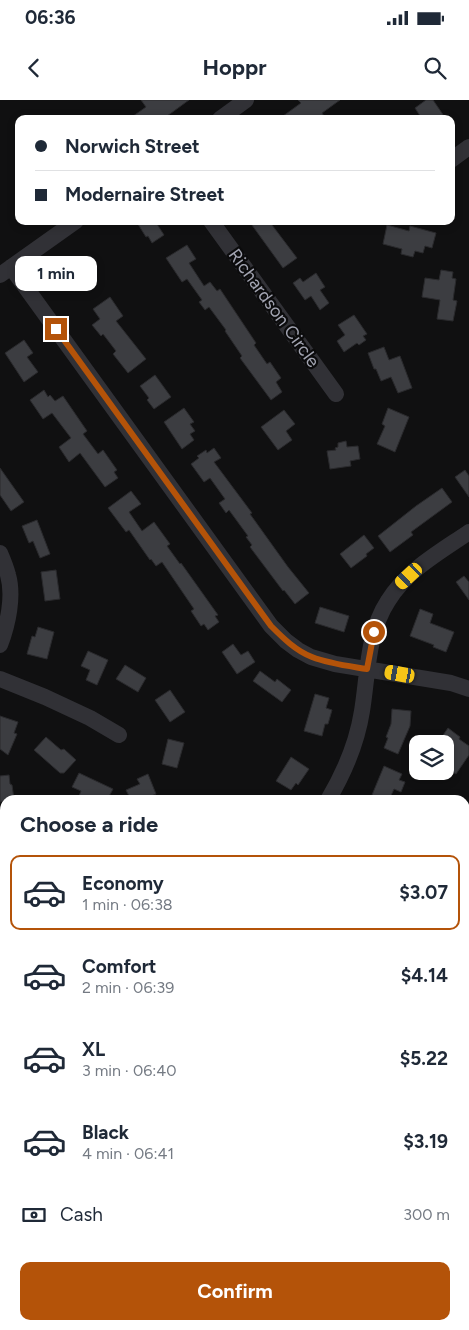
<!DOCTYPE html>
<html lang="en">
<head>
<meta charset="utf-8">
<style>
	:root { --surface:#fff; --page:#f2f2f3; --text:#1f2937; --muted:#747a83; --line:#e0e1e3; --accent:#b45309 }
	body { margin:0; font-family:Figtree,sans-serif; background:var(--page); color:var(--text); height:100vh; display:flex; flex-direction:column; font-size:19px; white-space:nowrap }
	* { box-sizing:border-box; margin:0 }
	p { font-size:16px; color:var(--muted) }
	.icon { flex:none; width:28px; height:28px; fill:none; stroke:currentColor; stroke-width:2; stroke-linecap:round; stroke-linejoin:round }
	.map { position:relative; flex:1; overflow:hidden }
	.side { position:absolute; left:0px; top:695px; width:470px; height:535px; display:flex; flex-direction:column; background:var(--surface); border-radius:15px 15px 0 0; box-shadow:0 2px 8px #0003 }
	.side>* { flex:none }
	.guide { position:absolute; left:15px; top:15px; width:440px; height:110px; border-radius:10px; box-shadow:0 2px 8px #0003; display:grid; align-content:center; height:110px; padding:0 20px; background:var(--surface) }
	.tools { position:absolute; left:409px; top:635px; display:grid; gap:10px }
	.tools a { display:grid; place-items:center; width:45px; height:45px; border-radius:10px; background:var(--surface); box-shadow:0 2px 8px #0003; font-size:25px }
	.end { position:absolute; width:22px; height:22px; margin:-11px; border:6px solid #b45309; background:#fff; box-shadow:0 0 0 2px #fff }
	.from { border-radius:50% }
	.bubble { position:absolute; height:35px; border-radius:10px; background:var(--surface); box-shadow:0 2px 8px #0003; font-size:16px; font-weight:700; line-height:35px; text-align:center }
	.car { position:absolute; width:15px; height:30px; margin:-15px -8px; border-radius:6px; box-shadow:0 0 4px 1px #0007; background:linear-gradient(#f5c518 24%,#345 0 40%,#f5c518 0 76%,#345 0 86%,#f5c518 0) }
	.guide b { display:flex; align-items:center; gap:18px; height:48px; font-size:19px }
	.guide b+b { border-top:1px solid var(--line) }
	.guide i { width:12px; height:12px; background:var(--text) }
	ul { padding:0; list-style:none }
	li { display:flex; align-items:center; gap:15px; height:75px; margin:0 10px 8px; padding:0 10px; border:2px solid transparent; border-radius:10px }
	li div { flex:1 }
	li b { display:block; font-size:19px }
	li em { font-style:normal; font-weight:700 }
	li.selected { border-color:var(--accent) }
	li>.icon { width:45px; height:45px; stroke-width:1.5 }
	h2 { padding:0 20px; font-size:22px; line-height:60px }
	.pay { display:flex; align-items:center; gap:12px; height:55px; padding:0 20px; font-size:19px }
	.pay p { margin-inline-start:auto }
	.primary-button { display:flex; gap:10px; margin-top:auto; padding:10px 20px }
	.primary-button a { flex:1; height:58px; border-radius:10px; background:var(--accent); color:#fff; font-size:20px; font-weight:700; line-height:58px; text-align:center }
	.status { display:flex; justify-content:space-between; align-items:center; height:35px; padding:0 25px; background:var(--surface); direction:ltr }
	.status svg { height:14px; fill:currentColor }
	header { display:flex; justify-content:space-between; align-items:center; height:65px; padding:0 20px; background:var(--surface); font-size:22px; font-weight:700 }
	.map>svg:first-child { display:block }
</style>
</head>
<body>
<div class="status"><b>06:36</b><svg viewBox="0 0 49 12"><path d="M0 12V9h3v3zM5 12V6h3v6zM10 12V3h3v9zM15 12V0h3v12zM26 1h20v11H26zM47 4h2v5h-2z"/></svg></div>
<header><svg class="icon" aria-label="back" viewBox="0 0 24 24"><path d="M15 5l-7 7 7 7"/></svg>Hoppr<svg class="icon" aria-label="search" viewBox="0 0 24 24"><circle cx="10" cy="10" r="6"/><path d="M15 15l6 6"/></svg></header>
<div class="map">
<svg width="469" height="1230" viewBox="0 0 469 1230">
	<rect width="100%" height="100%" fill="#101011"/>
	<!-- green -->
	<path fill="#1f2520" d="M465,915l4,3v290h-4z"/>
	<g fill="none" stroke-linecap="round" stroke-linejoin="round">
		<!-- stream -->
		<path stroke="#2a3039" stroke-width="3" d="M465,932l4,3"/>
	</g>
	<!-- building -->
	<path fill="#3c3d41" stroke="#2a2a2d" d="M141,0h48l-26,19h-34l17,-12z
		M298,0h42l-18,13 4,6h-47l22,-16z
		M426,0h7l13,19h-24l-7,-11z
		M136,121h19l9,14 -12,8 -4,-7 -2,1z
		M249,121h20l28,37 -14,10z
		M387,125l22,6 1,-5 26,7 -4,15 -7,-2 -2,7 -8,-2 -2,6 -12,-3 1,-5 -19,-5z
		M187,145l9,14 -7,4 15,23 6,-4 7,9 3,-2 36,54 -2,2 13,19 3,-2 11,16 -5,4 6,10 -11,8 -31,-42 2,-2 -17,-25 1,-1 -17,-23 -4,3 -6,-8 3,-2 -15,-21 -5,3 -16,-24z
		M85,157l10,13 -13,9 3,4 -11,8 -7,-9 8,-7 -5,-7z
		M441,170l12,2 -1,6 4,1 -3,21 4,1 -4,20 -16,-2 3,-19 -18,-3 3,-19 14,2z
		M316,173l9,14 -5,3 9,13 -9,7 -9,-14 -6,4 -12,-17 7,-5 3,4z
		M110,197l13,19 -7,5 30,38 -18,14 -15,-19 3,-3 -13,-17 -2,2 -9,-11 8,-6 -7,-10z
		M354,215l13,19 -4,2 3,4 -7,5 -2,-2 -13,9 -7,-11 8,-6 -7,-10z
		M24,240l9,13 -6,4 11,15 -14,10 -19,-29z
		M384,247l5,13 11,-4 12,32 -14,5 -7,-16 -10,4 -5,-12h-2l-6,-16z
		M155,275l16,22 -17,12 -7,-9 2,-2 -9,-12z
		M44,290l4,7 2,-2 5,6 8,-5 24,35 -4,3 15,20 5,-4 14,20 -3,2 4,6 -13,9 -25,-34 -11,9 -10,-15 12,-9 -19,-25 -9,6 -13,-19z
		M184,308l10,14 -4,2 5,7 -5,3 4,6 -12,9 -18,-27z
		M388,308l21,9 -14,35 -18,-8 8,-18 -3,-2z
		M284,310l11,14 -9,7 6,9 -14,10 -17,-23z
		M346,341l1,6 11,-1 2,13 -10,2 1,5 -21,3 -3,-18 9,-1 -1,-2 3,-1v-4z
		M214,348l7,10 -7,4 38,51 -2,1 38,53 21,26 -14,11 -11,-14 -1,1 -33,-44 2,-2 -6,-8 2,-1 -19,-26 -3,3 -7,-10 6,-4 -15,-21 -6,4 -13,-18 8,-6 -2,-2 9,-6 1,3z
		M0,368l24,34 -13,9 -11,-16z
		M465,370l4,6v21l-14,-20z
		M442,388l10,14 -41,30 2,3 -23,17 -12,-16 38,-30z
		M131,391l10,13 -12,8 13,19 12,-9 16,22 -3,2 13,18 1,-1 37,52 -3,1 4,6 -11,8 -4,-6 -3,2 -10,-15 3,-2 -32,-47 -6,4 -5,-7 -1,1 -21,-30 -3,2 -18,-24z
		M37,420l13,34 -10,4 -7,-17 -4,2 -7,-17z
		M364,435l10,13 -8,6 1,2 -16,12 -11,-14z
		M56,470l4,29 -15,2 -4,-29z
		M464,476l5,6v18l-13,-18z
		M320,507l29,9 -5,16 -29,-9z
		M420,509l13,5 -3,9 24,9 -8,20 -13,-5 1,-2 -24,-9z
		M38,527l16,5 -7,27 -20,-5 5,-18 3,1z
		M233,544l8,11 7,-4 7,11 -18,12 -15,-22z
		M88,551l20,9 -11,25 -11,-5 4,-10 -9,-4z
		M125,565l21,13 -8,14 -22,-13z
		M260,571l15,11 2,-3 14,11 -9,12 -29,-21z
		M170,590l15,22 -15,10 -15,-22z
		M315,594l14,4 -3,10 6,2 -4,14h-3l-3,12 -18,-5z
		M392,609l19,2 -1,15 -12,28 -14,-6 4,-10 -2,-1 5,-13z
		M0,616l18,6 -4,11 3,1 -9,21 -8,-6z
		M448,628l12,9 -1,2 10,7v9l-13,19 -11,-7 6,-9 -6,-4v-10h-8z
		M46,637l15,13 3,-1 12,11 -12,13h-4l-26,-23z
		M168,639l16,4 -7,25 -15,-4z
		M291,657l18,12 -11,16 -2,-2 -5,7 -15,-9z
		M384,666l18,8 -3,6 6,2 -4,10 -7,-3 -5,11h-6l-11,-5z
		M79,673l34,16 -6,11h-8l-8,-4 -2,4h-4l-6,-4 2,-5 -9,-4z
		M148,674l8,20 -14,6h-11l-5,-10 14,-6 -3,-5z
		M9,675l1,9 2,1 2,14 -14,3v-26z"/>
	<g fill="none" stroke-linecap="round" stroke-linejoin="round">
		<!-- path -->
		<path stroke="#37383d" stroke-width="2" stroke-dasharray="2.5 4" stroke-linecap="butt" d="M465,974l4,-2"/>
		<!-- minor -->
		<path stroke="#313136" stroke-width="16" d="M220,19l26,-19
			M451,60l18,-13
			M211,121l125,173
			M11,167l260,359 15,15 12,9 13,7 24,7 116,19 18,6
			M0,175l76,-54
			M0,453c3,7 6,14 8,22 6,21 0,49 -8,70
			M0,579l45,18 45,21 29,17
			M328,700c16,-27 29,-57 34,-89 6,-36 5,-78 26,-110 19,-31 52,-49 81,-69
			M0,777l5,7
			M465,829l4,-3
			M0,967l5,-10
			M0,1026l5,9
			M465,1219h4
			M140,1225l3,5
			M388,1225v5
			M223,1230l10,-3 21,-2"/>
	</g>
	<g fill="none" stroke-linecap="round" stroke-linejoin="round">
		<!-- route -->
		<path stroke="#b45309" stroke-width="6" d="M56,229l215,297c12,12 25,25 41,31 18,7 37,9 55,12l7,-37"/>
	</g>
	<g text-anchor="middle" stroke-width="4.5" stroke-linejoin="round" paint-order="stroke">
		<!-- street labels -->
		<g font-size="18" fill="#a2a4b1" stroke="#0b0b0c">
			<text transform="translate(274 208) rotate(54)" y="6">Richardson Circle</text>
		</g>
	</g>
</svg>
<div class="tools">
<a><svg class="icon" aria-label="layers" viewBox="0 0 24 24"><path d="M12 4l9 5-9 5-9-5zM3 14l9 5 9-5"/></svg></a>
</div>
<i class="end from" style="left:374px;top:532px"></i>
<i class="end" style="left:56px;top:229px"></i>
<div class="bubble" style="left:15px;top:156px;width:82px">1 min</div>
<i class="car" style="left:409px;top:476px;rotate:227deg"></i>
<i class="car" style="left:400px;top:574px;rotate:280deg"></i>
<div class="guide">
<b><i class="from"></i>Norwich Street</b>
<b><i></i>Modernaire Street</b>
</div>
<section class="side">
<h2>Choose a ride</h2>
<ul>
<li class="selected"><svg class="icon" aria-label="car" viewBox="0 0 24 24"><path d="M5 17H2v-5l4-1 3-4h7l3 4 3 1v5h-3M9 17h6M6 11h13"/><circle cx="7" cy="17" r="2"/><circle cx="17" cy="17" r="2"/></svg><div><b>Economy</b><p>1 min · 06:38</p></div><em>$3.07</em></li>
<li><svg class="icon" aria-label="car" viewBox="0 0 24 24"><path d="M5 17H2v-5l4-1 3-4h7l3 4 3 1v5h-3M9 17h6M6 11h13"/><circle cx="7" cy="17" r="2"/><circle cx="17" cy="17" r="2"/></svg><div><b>Comfort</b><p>2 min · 06:39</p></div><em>$4.14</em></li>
<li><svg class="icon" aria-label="car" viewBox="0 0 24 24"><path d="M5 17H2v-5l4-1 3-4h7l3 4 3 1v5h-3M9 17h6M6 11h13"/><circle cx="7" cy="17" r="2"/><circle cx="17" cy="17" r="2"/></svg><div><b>XL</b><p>3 min · 06:40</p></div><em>$5.22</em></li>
<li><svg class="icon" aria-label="car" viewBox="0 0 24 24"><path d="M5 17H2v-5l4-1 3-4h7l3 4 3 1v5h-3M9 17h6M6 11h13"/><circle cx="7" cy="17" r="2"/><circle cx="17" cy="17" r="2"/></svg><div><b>Black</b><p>4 min · 06:41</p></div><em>$3.19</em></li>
</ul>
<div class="pay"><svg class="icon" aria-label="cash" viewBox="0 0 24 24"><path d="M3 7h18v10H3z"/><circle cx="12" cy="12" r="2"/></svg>Cash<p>300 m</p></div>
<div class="primary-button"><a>Confirm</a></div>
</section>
</div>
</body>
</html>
